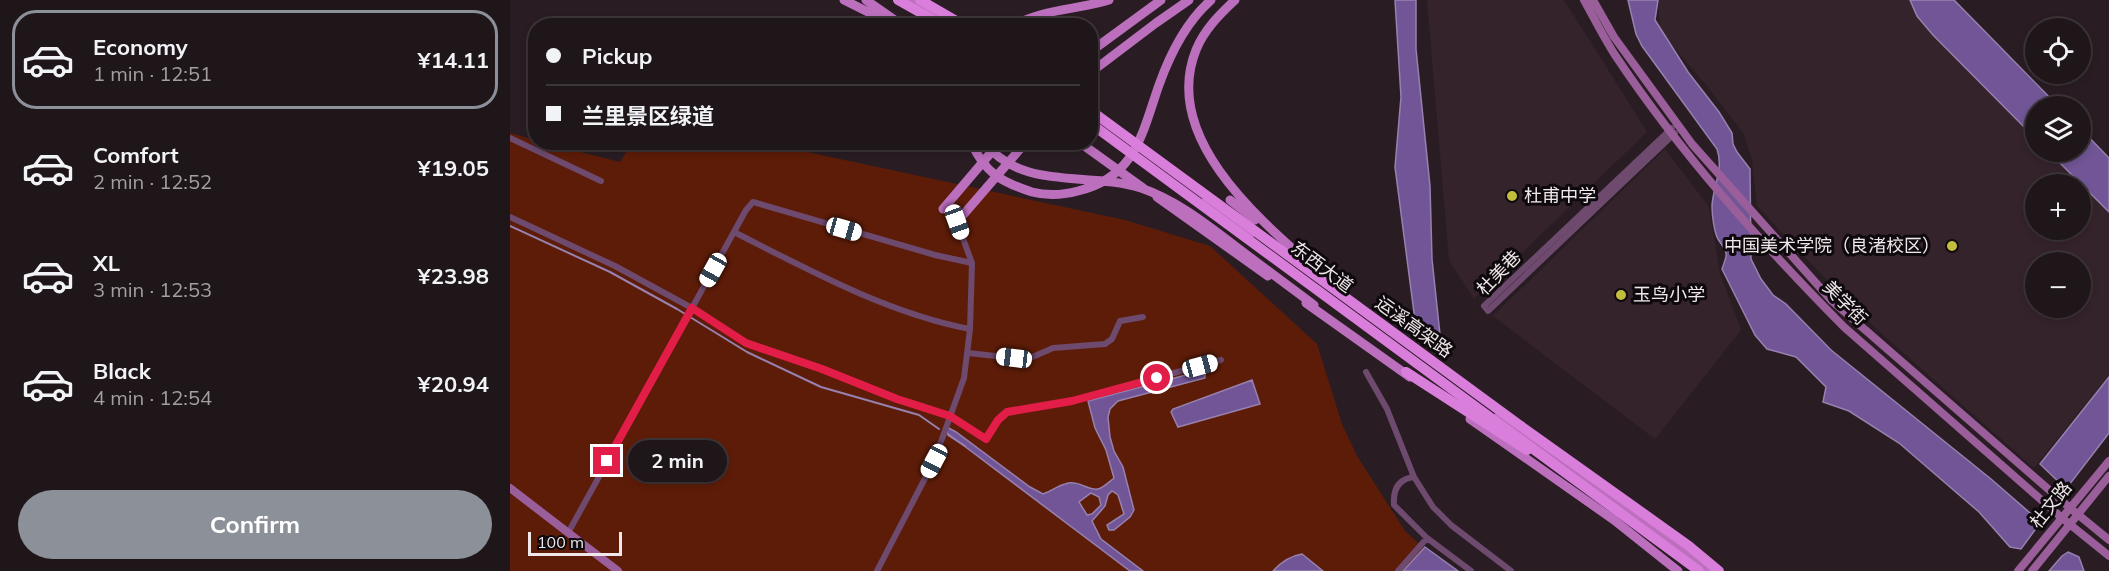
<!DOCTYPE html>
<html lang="en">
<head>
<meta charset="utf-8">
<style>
	:root { --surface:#1f161a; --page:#2c2327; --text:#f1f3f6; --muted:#a19fa2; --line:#3c3539; --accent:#8c9099 }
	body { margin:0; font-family:Mulish,"Noto Sans SC",sans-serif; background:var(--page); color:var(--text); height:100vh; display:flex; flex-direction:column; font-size:22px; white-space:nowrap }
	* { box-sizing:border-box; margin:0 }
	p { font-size:20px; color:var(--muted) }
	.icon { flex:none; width:33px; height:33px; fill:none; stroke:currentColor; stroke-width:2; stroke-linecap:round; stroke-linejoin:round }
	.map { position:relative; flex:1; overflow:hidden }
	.details { display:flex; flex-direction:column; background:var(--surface); width:510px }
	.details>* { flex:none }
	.guide { position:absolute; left:18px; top:18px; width:570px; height:132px; border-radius:24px; box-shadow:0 3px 9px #0003,0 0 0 2px var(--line); display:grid; align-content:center; height:132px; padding:0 18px; background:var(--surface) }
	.fabs { position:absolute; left:1515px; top:18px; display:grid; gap:12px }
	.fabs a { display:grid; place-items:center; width:66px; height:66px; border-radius:50%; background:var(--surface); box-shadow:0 3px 9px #0003,0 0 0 2px var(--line); font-size:30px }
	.scale { position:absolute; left:18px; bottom:15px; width:94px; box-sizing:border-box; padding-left:6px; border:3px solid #efe7ea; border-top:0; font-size:16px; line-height:21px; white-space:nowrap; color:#efe7ea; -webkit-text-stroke:4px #0e090c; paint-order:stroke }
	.end { position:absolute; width:27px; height:27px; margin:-14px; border:8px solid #e11d48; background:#fff; box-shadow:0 0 0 3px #fff }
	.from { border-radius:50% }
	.bubble { position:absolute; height:42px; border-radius:21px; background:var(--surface); box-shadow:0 3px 9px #0003,0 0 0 2px var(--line); font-size:20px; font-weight:700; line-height:42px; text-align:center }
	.car { position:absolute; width:18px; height:36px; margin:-18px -9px; border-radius:8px; box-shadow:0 0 4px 2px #0007; background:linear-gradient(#fff 24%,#345 0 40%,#fff 0 76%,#345 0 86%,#fff 0) }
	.guide b { display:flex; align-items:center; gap:21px; height:57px; font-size:22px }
	.guide b+b { border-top:2px solid var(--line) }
	.guide i { width:15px; height:15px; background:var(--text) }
	ul { padding:10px 0 0; list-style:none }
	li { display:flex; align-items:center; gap:18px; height:99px; margin:0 12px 9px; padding:0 6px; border:3px solid transparent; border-radius:24px }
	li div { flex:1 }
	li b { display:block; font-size:22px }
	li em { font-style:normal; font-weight:700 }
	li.on { border-color:var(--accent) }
	li>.icon { width:54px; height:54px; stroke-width:1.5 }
	.button { display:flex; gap:12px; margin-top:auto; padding:12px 18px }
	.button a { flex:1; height:69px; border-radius:36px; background:var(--accent); color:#fff; font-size:24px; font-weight:700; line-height:69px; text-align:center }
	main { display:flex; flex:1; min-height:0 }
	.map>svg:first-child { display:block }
</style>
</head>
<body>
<main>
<section class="details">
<ul>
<li class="on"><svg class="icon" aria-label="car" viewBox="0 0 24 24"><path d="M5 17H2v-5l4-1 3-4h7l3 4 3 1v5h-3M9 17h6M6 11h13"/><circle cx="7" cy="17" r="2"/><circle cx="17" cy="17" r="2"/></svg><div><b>Economy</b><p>1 min · 12:51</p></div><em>¥14.11</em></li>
<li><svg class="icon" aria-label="car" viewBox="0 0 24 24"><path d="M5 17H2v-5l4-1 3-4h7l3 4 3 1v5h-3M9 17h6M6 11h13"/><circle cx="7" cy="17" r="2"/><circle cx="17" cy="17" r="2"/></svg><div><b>Comfort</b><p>2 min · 12:52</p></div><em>¥19.05</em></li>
<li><svg class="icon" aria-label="car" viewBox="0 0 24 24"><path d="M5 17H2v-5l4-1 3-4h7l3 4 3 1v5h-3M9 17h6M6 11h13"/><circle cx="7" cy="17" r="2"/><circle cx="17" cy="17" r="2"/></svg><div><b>XL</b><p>3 min · 12:53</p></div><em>¥23.98</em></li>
<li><svg class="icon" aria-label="car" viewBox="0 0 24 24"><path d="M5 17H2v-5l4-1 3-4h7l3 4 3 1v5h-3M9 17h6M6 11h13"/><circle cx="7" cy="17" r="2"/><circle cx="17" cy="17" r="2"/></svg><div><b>Black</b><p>4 min · 12:54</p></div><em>¥20.94</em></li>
</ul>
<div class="button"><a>Confirm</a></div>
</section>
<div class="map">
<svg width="1599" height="571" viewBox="0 0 1599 571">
	<rect width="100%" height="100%" fill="#291d23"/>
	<!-- built -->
	<path fill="#35232c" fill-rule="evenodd" d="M917,0h137l83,132 -173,167 -25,-39z
		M1148,0h261l116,133 1,19h19l54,54v169l-75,93 -151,-133 -44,-42 -82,-87 -5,-46 -8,-26 -33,-43 -45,-53 -6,-11zM1526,184h44v46h-44zM1526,262h44v46h-44z
		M1155,149l44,58 11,67 21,56 -86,109 -162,-123z"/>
	<!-- green -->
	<path fill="#5d1c08" d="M0,133l25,7 1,2 9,1 75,19 12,-19h133l360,77 85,26 107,98 25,80 15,32 48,75 44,40h-939z"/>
	<!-- water -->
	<path fill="#715596" stroke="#9781af" stroke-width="1.5" fill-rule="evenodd" d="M885,0h21v49l14,137 2,73 9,85 -25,-16 -21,-161 6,-70z
		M1118,0h30l-3,20 33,52 31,40 13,21 1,11 4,8 13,17 1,90 10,20 12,16 13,9 45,46 160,129 46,40 3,4 -19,26 -11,-2 -31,-35 -80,-69 -50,-32 -26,-9 3,-15 -30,-30 -29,-8 -12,-14 -33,-66c7,-18 5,-16 -4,-30 -4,-7 -6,-25 -6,-33 1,-20 12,-37 5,-57l-75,-103 -6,-12z
		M1400,0h44l104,106h-22l-1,32 -102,-103 -16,-19z
		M1571,129l28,29v54l-60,-60h31z
		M687,372h8v6l-87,23 -8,8 -2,8 2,20 4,14 9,16 11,43 -4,7 -16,13h-5l-2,-5 17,-11 -6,-19 -6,-4 -4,4 -3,11 -13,15 9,18 42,32h-13l-183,-138v-6l9,5 74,55 13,7c9,-3 14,-8 22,-10 13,-5 23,7 33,5 5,-1 11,-7 16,-11l-8,-28 -11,-22 -7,-27zM581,493l8,4 2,8 -9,9 -5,1 -8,-13z
		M1599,377v56l-43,56 -26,-25z
		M742,380l8,24 -82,23 -7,-15 2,-3z
		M915,547l33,24h-55z
		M1558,552l11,5 5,14h-35l13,-15z
		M792,554l21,17h-50c8,-9 17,-15 29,-17z"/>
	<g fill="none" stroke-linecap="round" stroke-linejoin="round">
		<!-- stream -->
		<path stroke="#9781af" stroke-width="2" d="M0,226l100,46 67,37 70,43 74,35 98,28 20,14
			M438,435l17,11"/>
		<!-- street -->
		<path stroke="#6e4a6f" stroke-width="6" d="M1162,128l-188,178 4,5 187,-178
			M0,138l91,43
			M0,217l105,49 77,42 54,35 76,26 75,30 52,17 36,23 13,-19 9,-8 65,-11 149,-41
			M224,232c75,38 153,81 236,97
			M458,353l46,5h16l23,-10 52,-4 7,-5 8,-18 23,-4
			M856,372l21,37 27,68 19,30 18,18 60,46
			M904,477c-17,2 -21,14 -20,28l33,33 44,33
			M58,533l178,-323 7,-8 182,53 37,8
			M367,571l57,-110 30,-83 6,-49 2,-66 -15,-41
			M888,571l29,-33"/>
		<!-- secondary -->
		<path stroke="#9a5f9b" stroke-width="8" d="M1074,0c10,18 20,38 31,55 66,99 146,188 229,272l218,191 47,38
			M1083,0l21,37 78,107 140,157 238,207 39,32
			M0,488l108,83
			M1508,571l91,-110
			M1522,571l77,-95"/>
		<!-- primary -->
		<path stroke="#bb6fbd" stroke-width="9" d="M334,0l52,26
			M356,0l30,21
			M399,0l33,18
			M725,0c-16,15 -31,30 -39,50 -34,85 58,165 115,215
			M503,26c29,-17 64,-16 96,-26
			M580,52l71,-52
			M580,73l66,-50 33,-23
			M569,142l64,46
			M647,197l111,79
			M720,200l25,20
			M696,201l44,33
			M433,209l57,-67
			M447,222l69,-80
			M796,303l104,74
			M988,417l123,87 88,67
			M960,419l144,101 64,51"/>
		<!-- highway -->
		<path stroke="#da7edc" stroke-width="10" d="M388,0l46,26
			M410,0l45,26
			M896,372l121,78"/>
		<!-- primary-bridge -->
		<path stroke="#bb6fbd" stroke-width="9" d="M461,142c14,31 30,40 61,50 15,4 31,3 46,-1 58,-14 64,-58 81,-106 11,-31 27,-63 52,-85
			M474,142c39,50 104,29 157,46 35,12 64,35 93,57 26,20 53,40 80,60"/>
		<!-- highway-bridge -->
		<path stroke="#da7edc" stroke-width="10" d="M580,110l428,314 171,122 30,25
			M580,123l609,448"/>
	</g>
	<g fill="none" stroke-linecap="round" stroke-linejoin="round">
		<!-- route -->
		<path stroke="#e11d48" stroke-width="8" d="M97,461l85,-153 54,35 76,26 75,30 53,17 36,23 12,-19 9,-8 65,-11 85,-23"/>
	</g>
	<!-- markers -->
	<g fill="#c3bd3e" stroke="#0e090c" stroke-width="2">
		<circle cx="1002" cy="196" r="6"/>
		<circle cx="1442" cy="246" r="6"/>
		<circle cx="1111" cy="295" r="6"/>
	</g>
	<g text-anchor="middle" stroke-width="6" stroke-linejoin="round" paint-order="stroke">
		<!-- poi labels -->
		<g font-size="18" fill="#efe7ea" stroke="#0e090c" text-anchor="start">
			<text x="1014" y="202">杜甫中学</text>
			<text x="1430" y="252" text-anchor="end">中国美术学院（良渚校区）</text>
			<text x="1123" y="301">玉鸟小学</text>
		</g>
		<!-- street labels -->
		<g font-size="18" fill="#efe7ea" stroke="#0e090c">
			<text transform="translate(812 267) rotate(37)" y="6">东西大道</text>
			<text transform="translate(989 273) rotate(-46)" y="6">杜美巷</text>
			<text transform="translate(1335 303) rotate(45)" y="6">美学街</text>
			<text transform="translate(904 327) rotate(36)" y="6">运溪高架路</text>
			<text transform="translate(1541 505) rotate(-51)" y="6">杜文路</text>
		</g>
	</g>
</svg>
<div class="fabs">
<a><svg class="icon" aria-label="locate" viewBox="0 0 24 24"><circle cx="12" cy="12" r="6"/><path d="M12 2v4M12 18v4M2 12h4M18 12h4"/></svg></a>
<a><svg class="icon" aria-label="layers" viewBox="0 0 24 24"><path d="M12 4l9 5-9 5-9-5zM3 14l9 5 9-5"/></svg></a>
<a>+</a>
<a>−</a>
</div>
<div class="scale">100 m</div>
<i class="end from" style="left:647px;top:378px"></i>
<i class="end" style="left:97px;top:461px"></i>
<div class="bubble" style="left:118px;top:440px;width:99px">2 min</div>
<i class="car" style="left:447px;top:222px;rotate:160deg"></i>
<i class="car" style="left:334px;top:229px;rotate:106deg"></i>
<i class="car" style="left:203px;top:270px;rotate:209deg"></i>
<i class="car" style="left:504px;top:358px;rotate:277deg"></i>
<i class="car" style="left:690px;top:366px;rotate:75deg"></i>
<i class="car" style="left:424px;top:461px;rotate:208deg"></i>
<div class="guide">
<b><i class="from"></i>Pickup</b>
<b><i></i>兰里景区绿道</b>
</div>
</div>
</main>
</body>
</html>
